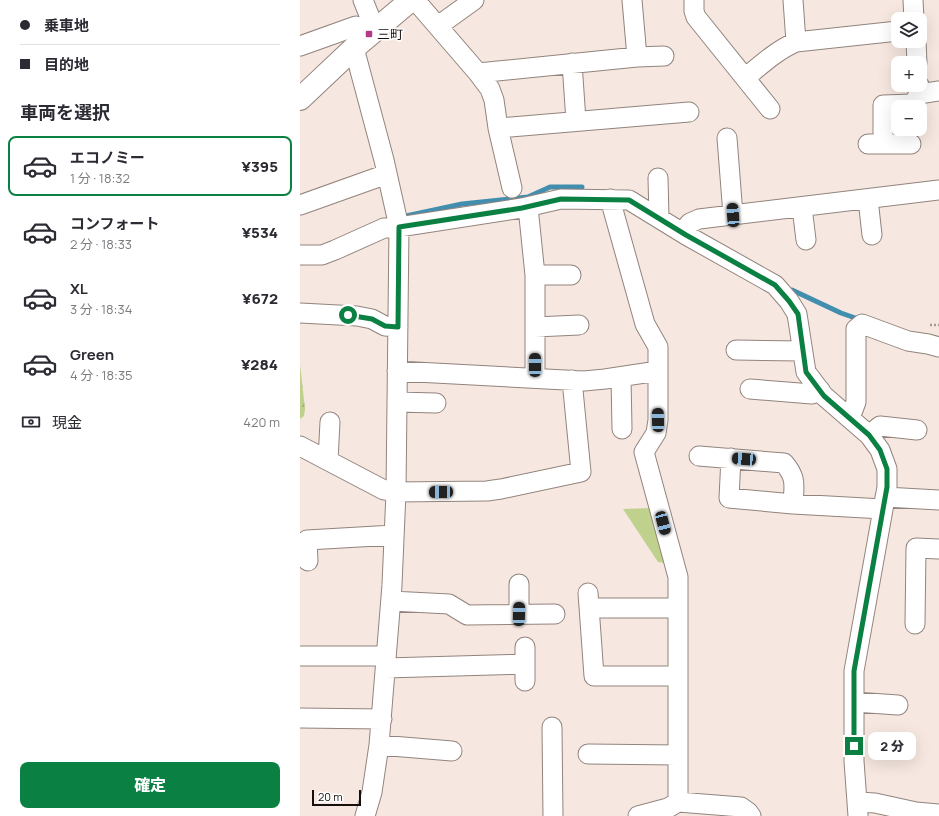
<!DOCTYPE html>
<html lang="ja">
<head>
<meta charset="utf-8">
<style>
	:root { --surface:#fff; --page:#f7f7f7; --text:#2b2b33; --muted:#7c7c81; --line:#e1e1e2; --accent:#0b8043 }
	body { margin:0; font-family:Manrope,"Noto Sans JP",sans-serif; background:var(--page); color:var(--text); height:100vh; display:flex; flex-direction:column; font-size:15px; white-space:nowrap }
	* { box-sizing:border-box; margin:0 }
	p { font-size:13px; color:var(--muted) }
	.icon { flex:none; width:22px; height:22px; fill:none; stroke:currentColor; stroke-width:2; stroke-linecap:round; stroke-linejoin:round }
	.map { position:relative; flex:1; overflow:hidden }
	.sheet { display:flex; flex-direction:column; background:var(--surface); width:300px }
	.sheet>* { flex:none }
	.hud { display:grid; align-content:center; height:88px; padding:0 20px; background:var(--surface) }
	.tools { position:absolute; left:591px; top:12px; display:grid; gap:8px }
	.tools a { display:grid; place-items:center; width:36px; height:36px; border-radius:8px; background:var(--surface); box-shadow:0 4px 16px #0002; font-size:20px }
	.scale { position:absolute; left:12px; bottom:10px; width:49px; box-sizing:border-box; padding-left:4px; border:2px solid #15100e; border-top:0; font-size:11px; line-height:14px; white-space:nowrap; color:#15100e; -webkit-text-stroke:3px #fff; paint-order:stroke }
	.end { position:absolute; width:18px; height:18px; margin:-9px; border:5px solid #0b8043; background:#fff; box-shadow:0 0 0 2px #fff }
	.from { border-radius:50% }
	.bubble { position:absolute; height:28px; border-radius:8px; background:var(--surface); box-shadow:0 4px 16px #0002; font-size:13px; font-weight:800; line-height:28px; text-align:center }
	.car { position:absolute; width:12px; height:24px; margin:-12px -6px; border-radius:5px; box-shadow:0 0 3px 1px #0007; background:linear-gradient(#222 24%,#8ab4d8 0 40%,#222 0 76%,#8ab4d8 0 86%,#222 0) }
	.hud b { display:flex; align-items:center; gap:14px; height:38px; font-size:15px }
	.hud b+b { border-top:1px solid var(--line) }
	.hud i { width:10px; height:10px; background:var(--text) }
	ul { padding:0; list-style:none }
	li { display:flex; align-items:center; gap:12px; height:60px; margin:0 8px 6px; padding:0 12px; border:2px solid transparent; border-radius:8px }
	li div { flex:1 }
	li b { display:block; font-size:15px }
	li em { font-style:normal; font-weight:800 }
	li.current { border-color:var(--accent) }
	li>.icon { width:36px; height:36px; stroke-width:1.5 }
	h2 { padding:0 20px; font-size:18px; line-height:48px }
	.pay { display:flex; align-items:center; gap:10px; height:44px; padding:0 20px; font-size:15px }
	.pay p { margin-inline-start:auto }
	.button { display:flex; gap:8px; margin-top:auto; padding:8px 20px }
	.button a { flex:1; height:46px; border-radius:8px; background:var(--accent); color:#fff; font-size:16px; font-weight:800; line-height:46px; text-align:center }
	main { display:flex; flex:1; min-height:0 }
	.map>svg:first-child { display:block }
</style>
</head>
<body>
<main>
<section class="sheet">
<div class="hud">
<b><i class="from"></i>乗車地</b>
<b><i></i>目的地</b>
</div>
<h2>車両を選択</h2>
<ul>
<li class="current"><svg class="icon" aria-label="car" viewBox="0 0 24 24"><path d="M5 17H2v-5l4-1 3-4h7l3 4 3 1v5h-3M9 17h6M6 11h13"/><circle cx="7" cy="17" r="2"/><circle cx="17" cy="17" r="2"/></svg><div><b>エコノミー</b><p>1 分 · 18:32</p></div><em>¥395</em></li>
<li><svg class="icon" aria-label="car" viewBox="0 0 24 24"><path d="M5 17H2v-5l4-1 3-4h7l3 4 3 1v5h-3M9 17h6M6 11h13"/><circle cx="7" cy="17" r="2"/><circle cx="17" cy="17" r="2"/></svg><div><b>コンフォート</b><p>2 分 · 18:33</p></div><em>¥534</em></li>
<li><svg class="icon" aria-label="car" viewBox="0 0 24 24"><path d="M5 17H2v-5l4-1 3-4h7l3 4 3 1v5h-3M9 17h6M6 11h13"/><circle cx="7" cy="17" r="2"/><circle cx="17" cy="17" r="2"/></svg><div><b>XL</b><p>3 分 · 18:34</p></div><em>¥672</em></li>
<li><svg class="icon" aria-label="car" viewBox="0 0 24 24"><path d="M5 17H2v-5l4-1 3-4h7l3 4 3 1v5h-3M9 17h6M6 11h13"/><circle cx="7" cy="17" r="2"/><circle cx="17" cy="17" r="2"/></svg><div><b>Green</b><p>4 分 · 18:35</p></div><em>¥284</em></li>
</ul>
<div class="pay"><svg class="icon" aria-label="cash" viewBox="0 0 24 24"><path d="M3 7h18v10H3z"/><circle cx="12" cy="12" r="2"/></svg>現金<p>420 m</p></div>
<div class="button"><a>確定</a></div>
</section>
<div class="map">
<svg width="639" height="816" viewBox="0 0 639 816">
	<defs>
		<pattern id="forest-firs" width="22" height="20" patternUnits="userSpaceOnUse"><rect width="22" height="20" fill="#bfd18d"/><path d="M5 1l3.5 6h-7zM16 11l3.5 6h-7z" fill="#a3b278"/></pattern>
	</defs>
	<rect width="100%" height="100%" fill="#f6e7e0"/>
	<!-- green -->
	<path fill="#bfd18d" d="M352,508l13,55 -7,-1 -35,-53z"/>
	<!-- forest -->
	<path fill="url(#forest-firs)" d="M0,364l5,45 -1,7 -4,3z"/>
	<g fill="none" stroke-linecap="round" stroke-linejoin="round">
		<!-- stream -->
		<path stroke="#418eaf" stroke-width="5" d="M106,216l56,-12 66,-7 22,-10h32
			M492,290l49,23 20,7"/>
		<!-- street casing -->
		<g stroke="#92847d" stroke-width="21">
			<path id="street" d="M63,0l12,30
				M115,0l63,73 12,16 4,11 4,28 14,60
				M332,0l5,57
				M394,0v11l2,6 74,92
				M493,0l3,42
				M613,0l1,19
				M138,26l36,-26
				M616,41l1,22
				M0,46l56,-20 11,11
				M54,48l30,112 15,67 -3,265 -4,93 -13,160 -7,47 -7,24
				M272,63l4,58
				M178,73l159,-16 27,-1
				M445,78c16,-13 32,-28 51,-36l102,-11
				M619,85v9l20,-3
				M198,128l191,-16
				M427,138l6,77
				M568,144h43
				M583,144v-39l30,-1 6,-10
				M358,178l1,40
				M310,199l35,125 13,23v73l-2,13 -12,19 34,125v225
				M568,199l4,36
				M0,205l87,-31
				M228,207l7,68v103
				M502,207l4,33
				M382,232l8,-9 9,-4 240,-29
				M0,255h22l13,-5 49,-22 15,-1 123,-19 39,-9 68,1 57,35 89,50 14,16 8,13 9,58 18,24 45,39 11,15 7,19v18l-33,184v90l4,55
				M235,275h36
				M0,313l57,3 15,3 13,7 13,1
				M235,327l44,-2
				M436,350l66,1
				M97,371l187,10 21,-2 53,-8
				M321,377l1,52
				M450,389l62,5 8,-4
				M97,402l39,1
				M550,418l6,-16v-73l6,-5 46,17 20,3 11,3
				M569,435l11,-9 37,4
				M0,446l84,44 12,2 91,-1 14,-2 80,-17 -9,-92
				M399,456l85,7c13,15 10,23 9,41
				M431,458l-2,40 64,6 90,5
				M28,460l2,-38
				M585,497l54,3
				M8,561l-1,-21 87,-5
				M288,593l6,83h84
				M91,601l58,3 18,11 88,-1
				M290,608h88
				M219,614v-30
				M615,624l1,-76 23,1
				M225,647v34
				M0,656h86
				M86,668l139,-4
				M554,702l44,3
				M0,718l82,1
				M252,727l1,89
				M79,745l73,6
				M288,754l90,1
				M558,802l17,1 41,9 23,2
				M338,816l30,-8 10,-6 63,5 7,5 3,4"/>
		</g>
		<!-- primary casing -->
		<g stroke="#92847d" stroke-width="24">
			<path id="primary" d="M0,99l54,-51 57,-48"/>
		</g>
		<!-- path -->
		<path stroke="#a59994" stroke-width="2.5" stroke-dasharray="2 2" stroke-linecap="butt" d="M630,325h9"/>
		<!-- street -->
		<use href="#street" stroke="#fff" stroke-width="19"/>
		<!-- primary -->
		<use href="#primary" stroke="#fff" stroke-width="22"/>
	</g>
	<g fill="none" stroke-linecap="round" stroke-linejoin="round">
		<!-- route -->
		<path stroke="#0b8043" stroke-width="5" d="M48,315l24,4 13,7 13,1 1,-100 123,-19 39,-9 68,1 57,35 89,50 14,16 9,13 8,58 18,24 45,39 11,15 7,19v18l-33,184v75"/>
	</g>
	<!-- markers -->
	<rect fill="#b63989" stroke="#fff" stroke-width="1.5" x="65" y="30" width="8" height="8" rx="2"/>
	<g text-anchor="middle" stroke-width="3" stroke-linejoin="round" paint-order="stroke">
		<!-- poi labels -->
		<g font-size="13" fill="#15100e" stroke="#fff" text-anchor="start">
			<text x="77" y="39">三町</text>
		</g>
	</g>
</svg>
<div class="tools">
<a><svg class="icon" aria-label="layers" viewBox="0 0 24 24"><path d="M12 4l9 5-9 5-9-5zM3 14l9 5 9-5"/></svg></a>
<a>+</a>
<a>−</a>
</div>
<div class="scale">20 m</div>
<i class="end from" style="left:48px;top:315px"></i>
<i class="end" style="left:554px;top:746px"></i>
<div class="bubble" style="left:568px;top:732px;width:48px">2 分</div>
<i class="car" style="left:433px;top:215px;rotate:356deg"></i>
<i class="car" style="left:235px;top:365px;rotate:0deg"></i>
<i class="car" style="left:358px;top:420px;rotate:359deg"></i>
<i class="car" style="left:444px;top:459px;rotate:274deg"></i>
<i class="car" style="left:141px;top:492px;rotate:269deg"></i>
<i class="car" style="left:363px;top:523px;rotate:165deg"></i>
<i class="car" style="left:219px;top:614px;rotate:1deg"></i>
</div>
</main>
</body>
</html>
